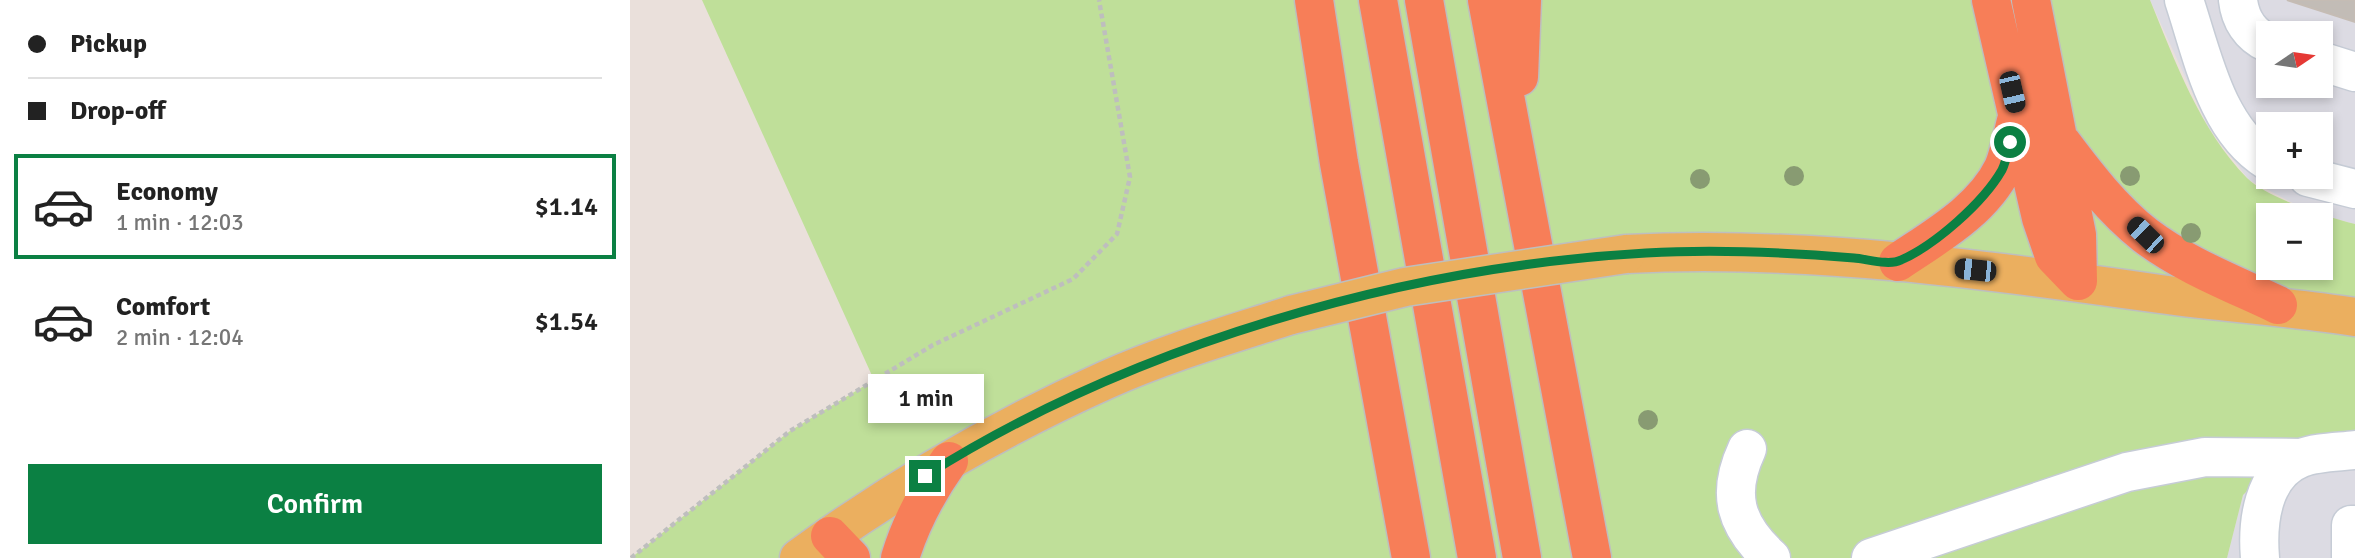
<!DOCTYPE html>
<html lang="en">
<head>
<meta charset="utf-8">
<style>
	:root { --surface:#fff; --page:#f6f6f6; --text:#222; --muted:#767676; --line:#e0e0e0; --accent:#0b8043 }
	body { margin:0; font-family:Signika,sans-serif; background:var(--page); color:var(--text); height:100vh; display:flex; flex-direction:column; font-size:26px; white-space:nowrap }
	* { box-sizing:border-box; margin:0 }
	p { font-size:23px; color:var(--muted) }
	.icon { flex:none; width:38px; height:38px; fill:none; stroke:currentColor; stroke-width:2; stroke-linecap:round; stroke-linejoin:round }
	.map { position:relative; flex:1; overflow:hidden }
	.sheet { display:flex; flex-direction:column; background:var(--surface); width:630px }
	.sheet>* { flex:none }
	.top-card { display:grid; align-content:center; height:154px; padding:0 28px; background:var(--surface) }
	.needle { width:46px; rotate:77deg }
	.buttons { position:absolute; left:1626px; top:21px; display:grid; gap:14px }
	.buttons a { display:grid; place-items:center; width:77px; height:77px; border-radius:0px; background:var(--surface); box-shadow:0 4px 10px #0003; font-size:35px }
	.end { position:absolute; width:32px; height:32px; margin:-16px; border:9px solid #0b8043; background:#fff; box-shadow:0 0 0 4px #fff }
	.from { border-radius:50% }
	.bubble { position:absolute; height:49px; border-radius:0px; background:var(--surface); box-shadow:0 4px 10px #0003; font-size:23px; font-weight:600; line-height:49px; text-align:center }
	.car { position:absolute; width:21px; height:42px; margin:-21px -10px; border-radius:9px; box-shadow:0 0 5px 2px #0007; background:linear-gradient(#222 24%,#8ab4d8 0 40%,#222 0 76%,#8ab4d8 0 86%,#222 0) }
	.top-card b { display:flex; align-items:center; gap:24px; height:66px; font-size:26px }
	.top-card b+b { border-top:2px solid var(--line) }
	.top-card i { width:18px; height:18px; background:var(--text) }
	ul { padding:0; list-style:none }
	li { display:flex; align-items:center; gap:21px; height:105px; margin:0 14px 10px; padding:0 14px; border:4px solid transparent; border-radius:0px }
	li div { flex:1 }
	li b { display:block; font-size:26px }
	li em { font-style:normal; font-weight:600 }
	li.on { border-color:var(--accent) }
	li>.icon { width:63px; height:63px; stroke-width:1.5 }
	.action { display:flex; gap:14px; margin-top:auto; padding:14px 28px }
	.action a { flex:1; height:80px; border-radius:0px; background:var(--accent); color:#fff; font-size:28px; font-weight:600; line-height:80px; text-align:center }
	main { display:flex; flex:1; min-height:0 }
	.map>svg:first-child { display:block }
</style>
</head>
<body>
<main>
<section class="sheet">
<div class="top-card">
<b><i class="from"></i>Pickup</b>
<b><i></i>Drop-off</b>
</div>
<ul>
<li class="on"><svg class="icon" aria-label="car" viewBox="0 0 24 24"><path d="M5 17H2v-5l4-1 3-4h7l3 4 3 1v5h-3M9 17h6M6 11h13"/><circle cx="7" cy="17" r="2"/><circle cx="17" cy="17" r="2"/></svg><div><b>Economy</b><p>1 min · 12:03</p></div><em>$1.14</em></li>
<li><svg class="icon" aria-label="car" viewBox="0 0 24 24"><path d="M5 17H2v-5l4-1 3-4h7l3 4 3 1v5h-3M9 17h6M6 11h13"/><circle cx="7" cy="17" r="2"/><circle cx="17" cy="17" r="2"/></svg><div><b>Comfort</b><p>2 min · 12:04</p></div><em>$1.54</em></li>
</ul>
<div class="action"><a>Confirm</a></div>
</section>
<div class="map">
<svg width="1725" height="558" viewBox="0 0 1725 558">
	<rect width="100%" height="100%" fill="#eae0db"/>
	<!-- industrial -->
	<path fill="#dcdbe3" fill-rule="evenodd" d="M1520,0h205v224l-47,-13 -59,-31 -41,-53zM1638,33h52v53h-52zM1638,124h52v53h-52z
		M1725,432v126h-128l16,-63 57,-56z"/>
	<!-- green -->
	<path fill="#bfdf99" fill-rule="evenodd" d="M72,0h1448c25,61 50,130 97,178 22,21 79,38 108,46v208l-55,7 -57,56 -16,63h-1596l159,-127 84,-51zM1638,215h52v53h-52z"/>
	<!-- building -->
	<path fill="#c2bcb6" stroke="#c5bcb4" stroke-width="2" d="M1657,0h68v22z"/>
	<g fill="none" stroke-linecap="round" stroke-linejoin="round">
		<!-- minor casing -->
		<g stroke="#c6ccd6" stroke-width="41">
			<path id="minor" d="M1554,0c18,54 32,129 84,161
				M1608,0c2,19 12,35 30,43
				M1690,61l35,11
				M1678,177l47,12
				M1117,449c-21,45 -12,76 24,109
				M1241,558l256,-86 78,-15 96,1
				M1630,558c-3,-35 2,-85 41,-100 15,-6 37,-6 54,-8
				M1721,558v-33h4"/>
		</g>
		<!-- major casing -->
		<g stroke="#bebebe" stroke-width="41">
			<path id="major" d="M996,254c179,-9 357,15 534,40 65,9 130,13 195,23
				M169,558c95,-69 200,-130 307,-178 60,-27 123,-45 185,-65"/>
		</g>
		<!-- highway casing -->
		<g stroke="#bebebe" stroke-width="41">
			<path id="highway" d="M684,0l25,163 72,395
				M748,0l99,558
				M794,0l98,558
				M857,0l105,558
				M1361,0l50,218 13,38 24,25
				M1401,0l46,235 1,46
				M889,77l3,-77
				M1432,143c24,32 51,67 83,92 39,30 89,49 133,70
				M1268,262c37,-25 85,-52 105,-94 6,-14 9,-32 13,-47
				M200,536l21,22
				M270,558c11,-36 27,-66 49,-97"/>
		</g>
		<!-- path -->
		<path stroke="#bebebe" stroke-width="4.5" stroke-dasharray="5 3.5" stroke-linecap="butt" d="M1,558l159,-127 143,-86 140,-66 44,-45 13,-57 -31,-177"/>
		<!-- minor -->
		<use href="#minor" stroke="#fff" stroke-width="38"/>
		<!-- major -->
		<use href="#major" stroke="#ebaf5f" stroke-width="38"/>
		<!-- highway -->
		<use href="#highway" stroke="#f77e58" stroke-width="38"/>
		<!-- major-bridge casing -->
		<g stroke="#bebebe" stroke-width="41" stroke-linecap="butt">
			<path id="major-bridge" d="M661,315l114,-28 221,-33"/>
		</g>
		<!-- major-bridge -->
		<use href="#major-bridge" stroke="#ebaf5f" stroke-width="38"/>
	</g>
	<!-- trees -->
	<g fill="#889b72">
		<circle cx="1164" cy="176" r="10"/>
		<circle cx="1500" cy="176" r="10"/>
		<circle cx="1070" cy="179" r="10"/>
		<circle cx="1561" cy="233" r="10"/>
		<circle cx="1018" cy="420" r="10"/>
	</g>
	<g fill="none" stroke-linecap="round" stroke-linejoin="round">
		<!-- route -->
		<path stroke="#0b8043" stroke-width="9" d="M295,476c208,-131 476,-209 721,-223 70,-4 138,-1 208,5 13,1 35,8 47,2 34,-15 82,-57 101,-90 4,-8 6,-19 8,-28"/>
	</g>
</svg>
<div class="buttons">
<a><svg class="needle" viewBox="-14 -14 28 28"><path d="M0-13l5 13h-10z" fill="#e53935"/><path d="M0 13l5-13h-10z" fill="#767676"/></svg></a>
<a>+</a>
<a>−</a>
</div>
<i class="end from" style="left:1380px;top:142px"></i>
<i class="end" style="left:295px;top:476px"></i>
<div class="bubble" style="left:238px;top:374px;width:116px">1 min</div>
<i class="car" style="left:1382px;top:92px;rotate:167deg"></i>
<i class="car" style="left:1515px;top:235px;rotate:314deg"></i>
<i class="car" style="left:1345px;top:270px;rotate:276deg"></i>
</div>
</main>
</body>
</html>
